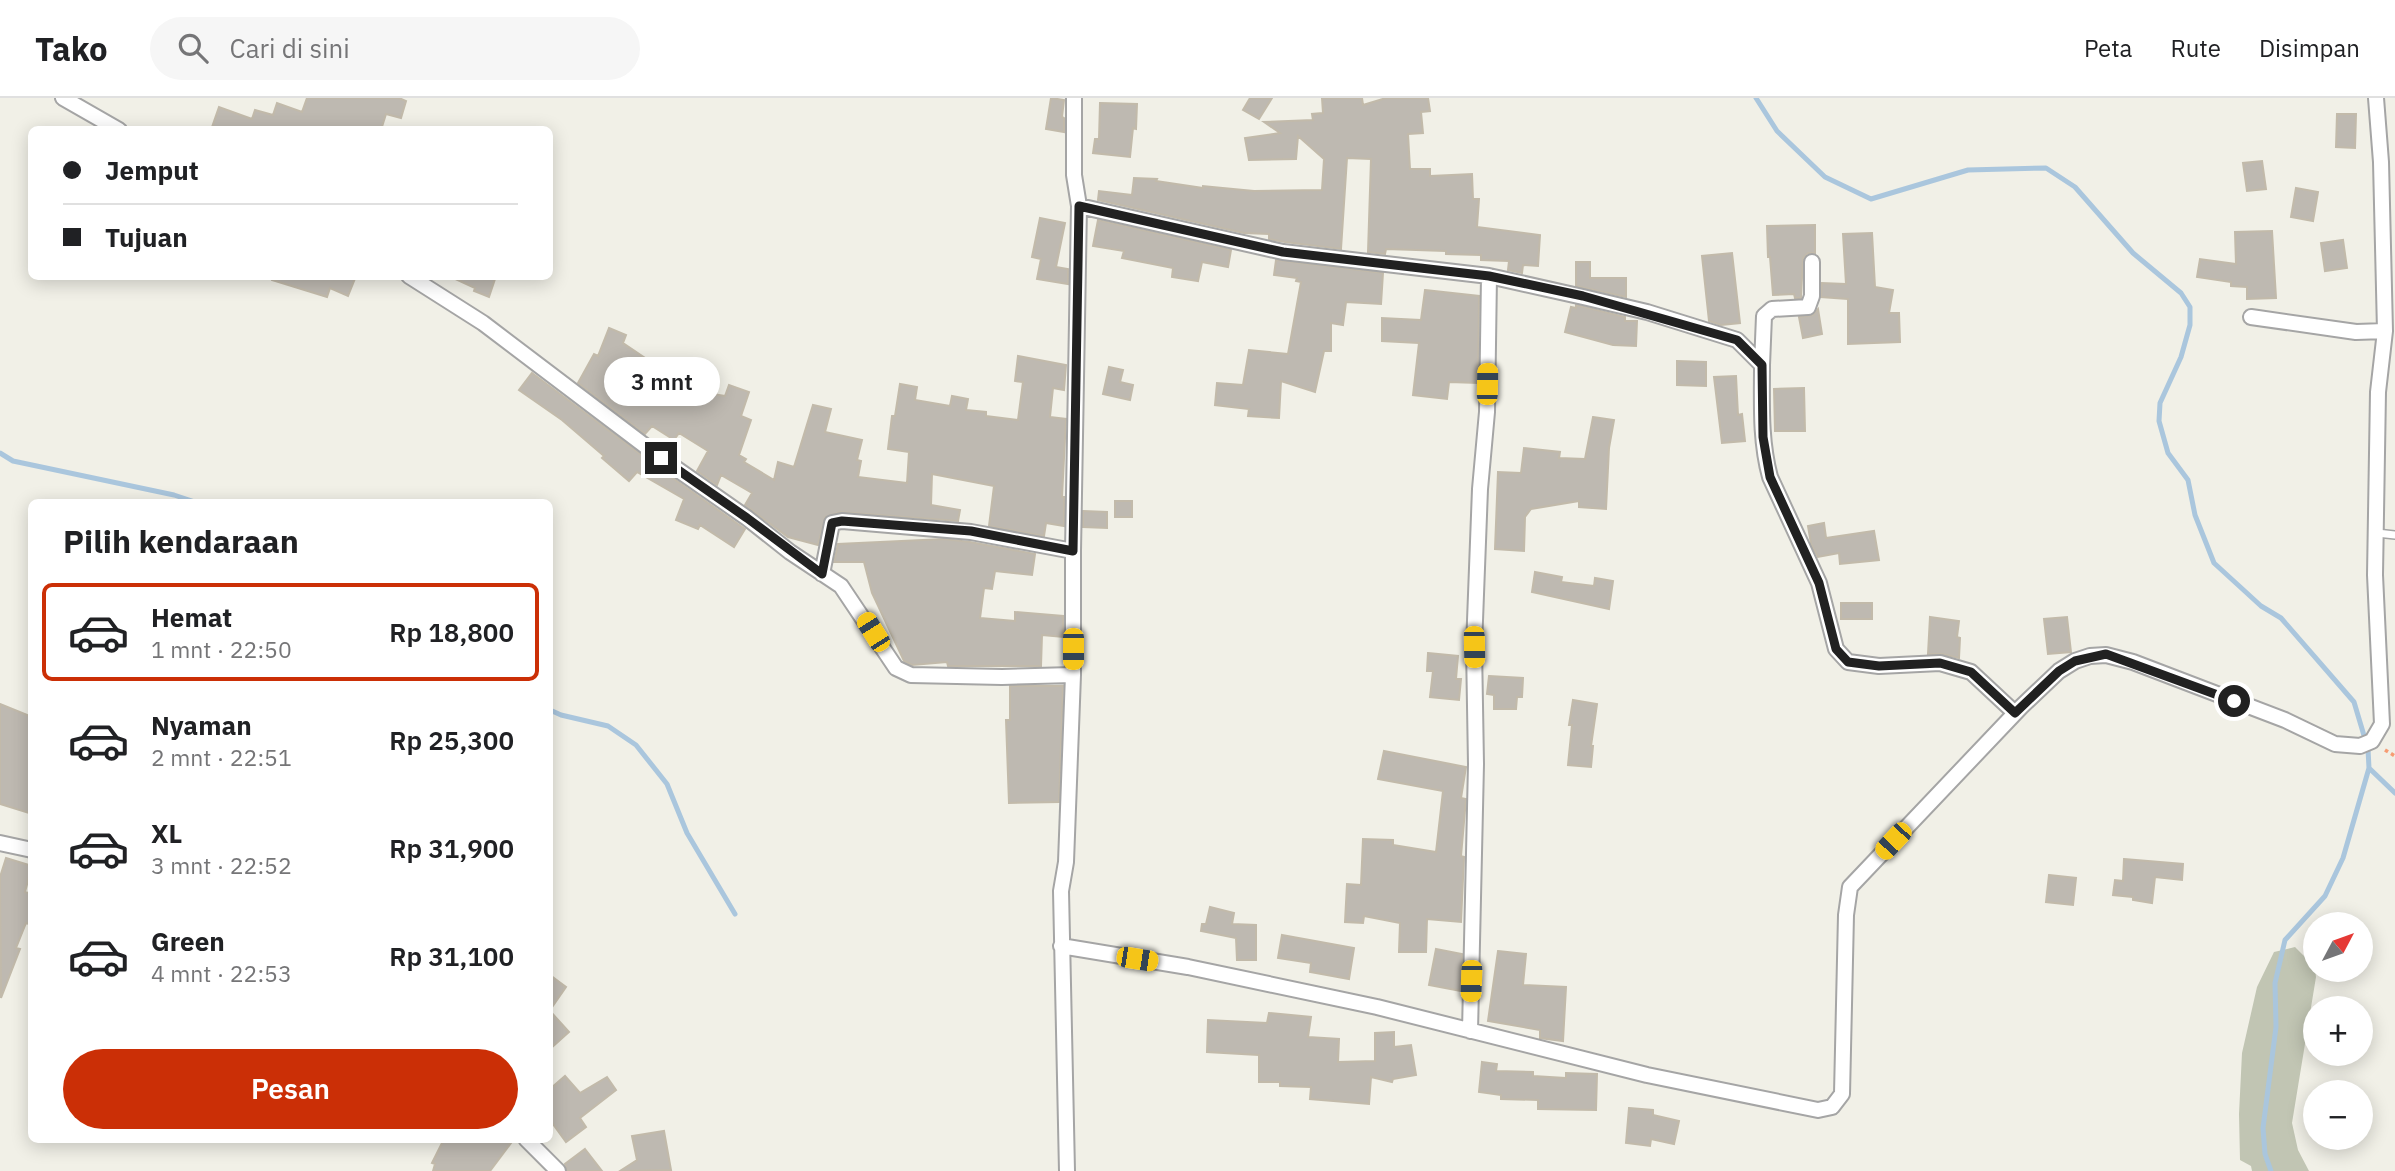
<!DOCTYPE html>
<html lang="id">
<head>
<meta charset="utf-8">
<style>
	:root { --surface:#fff; --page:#f6f6f6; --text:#202124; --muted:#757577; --line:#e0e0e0; --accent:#cb2f06 }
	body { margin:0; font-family:"IBM Plex Sans",sans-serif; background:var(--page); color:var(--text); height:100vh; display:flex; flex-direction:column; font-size:26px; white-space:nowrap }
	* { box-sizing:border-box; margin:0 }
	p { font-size:23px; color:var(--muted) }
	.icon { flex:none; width:38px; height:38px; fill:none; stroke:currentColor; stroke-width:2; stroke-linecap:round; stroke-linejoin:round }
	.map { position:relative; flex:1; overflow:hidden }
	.details { position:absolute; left:28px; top:401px; width:525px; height:644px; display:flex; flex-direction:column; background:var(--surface); border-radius:10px; box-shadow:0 4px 18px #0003 }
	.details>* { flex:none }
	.banner { position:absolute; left:28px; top:28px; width:525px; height:154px; border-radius:10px; box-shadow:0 4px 18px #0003; display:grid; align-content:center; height:154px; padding:0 35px; background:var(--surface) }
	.needle { width:46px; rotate:49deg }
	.fabs { position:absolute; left:2303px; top:814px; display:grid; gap:14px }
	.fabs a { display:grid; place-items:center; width:70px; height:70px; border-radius:50%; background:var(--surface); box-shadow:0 4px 18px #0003; font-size:35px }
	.end { position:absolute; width:32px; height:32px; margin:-16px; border:9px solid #212121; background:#fff; box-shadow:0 0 0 4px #fff }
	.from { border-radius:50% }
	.bubble { position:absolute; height:49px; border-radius:24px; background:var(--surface); box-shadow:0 4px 18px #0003; font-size:23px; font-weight:600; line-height:49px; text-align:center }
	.car { position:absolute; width:21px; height:42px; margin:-21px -10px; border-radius:9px; box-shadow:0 0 5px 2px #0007; background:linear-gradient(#f5c518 24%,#345 0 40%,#f5c518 0 76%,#345 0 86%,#f5c518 0) }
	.banner b { display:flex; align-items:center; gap:24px; height:66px; font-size:26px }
	.banner b+b { border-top:2px solid var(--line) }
	.banner i { width:18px; height:18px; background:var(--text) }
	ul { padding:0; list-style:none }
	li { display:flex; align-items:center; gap:21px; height:98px; margin:0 14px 10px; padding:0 21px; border:4px solid transparent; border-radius:10px }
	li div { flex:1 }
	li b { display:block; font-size:26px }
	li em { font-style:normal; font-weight:600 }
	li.current { border-color:var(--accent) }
	li>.icon { width:63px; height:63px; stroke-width:1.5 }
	h2 { padding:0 35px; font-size:32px; line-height:84px }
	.action { display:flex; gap:14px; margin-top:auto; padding:14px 35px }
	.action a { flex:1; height:80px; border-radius:42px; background:var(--accent); color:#fff; font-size:28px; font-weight:600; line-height:80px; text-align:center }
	header { display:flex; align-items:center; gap:42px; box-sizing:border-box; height:98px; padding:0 35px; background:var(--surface); border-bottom:2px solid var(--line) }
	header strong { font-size:33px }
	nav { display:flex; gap:38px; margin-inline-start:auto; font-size:24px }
	.search { width:490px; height:63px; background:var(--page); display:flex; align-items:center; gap:18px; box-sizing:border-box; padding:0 24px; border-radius:38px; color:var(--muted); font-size:26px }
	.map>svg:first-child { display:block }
</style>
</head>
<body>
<header>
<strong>Tako</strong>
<div class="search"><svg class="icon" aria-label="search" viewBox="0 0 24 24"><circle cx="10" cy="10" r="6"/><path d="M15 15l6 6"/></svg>Cari di sini</div>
<nav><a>Peta</a><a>Rute</a><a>Disimpan</a></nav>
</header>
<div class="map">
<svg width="2395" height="1073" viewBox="0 0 2395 1073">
	<rect width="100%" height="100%" fill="#f1f0e7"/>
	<!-- construction -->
	<path fill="#c1c5b3" d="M2295,849l15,15 5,7 1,8 -24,146 6,27 11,21h-57l-1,-5 -11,-6 -1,-46 3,-61 15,-66 17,-35z"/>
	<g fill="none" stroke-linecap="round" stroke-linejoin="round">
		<!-- stream -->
		<path stroke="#aac6dd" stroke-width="5" d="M1756,0l21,33 48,46 46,22 97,-29 78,-2 29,19 58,66 48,40 9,14v18l-9,32 -21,46 -1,18 9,32 20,27 7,35 19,48 47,43 20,12 73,84 14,47 1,19 -26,90 -18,38 -40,44 -10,43 1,44 -13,101 2,26 6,17
			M0,355l13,8 161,34 21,7
			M550,612l11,5 47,11 28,19 31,39 20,49 48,81
			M2369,670l26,25"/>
	</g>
	<!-- building -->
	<path fill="#beb9b1" stroke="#c2baaa" stroke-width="2" d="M307,0h92l7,3 -5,17 -15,-4 -5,16h-170l8,-23 33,12 3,-9 18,5 4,-12 25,9z
		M1051,0l13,2 -2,17 2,1v14l-18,-3z
		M1250,0h22l-13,21 -16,-9z
		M1322,0h40l1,7 23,-7h42l2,13 -9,1 2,21 -15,1 2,35h20v7l42,-2 1,25h6l-2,28 63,8 -2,31 -15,-1 -1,8 -14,-3 1,-9 -28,-1v-5l-35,-1v-3l-60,-2 -1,5 -17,-2 3,-93 -24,-1 -6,91 -56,-7 -16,-3v-5l-25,-1 -146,-33 1,-9 33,4 2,-17 23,1 -1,2 47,7v-2l51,5 68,-1 2,-31 -26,-23 -2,23 -47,1 -4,-22 35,-5 -16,-11 49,-2 -1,-6 11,-1z
		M1100,5l37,1 -1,25 -3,-1 -3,29 -37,-4 2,-14h4z
		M2337,16h19l-1,34 -19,-1z
		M2262,63l4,28 -19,2 -4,-28z
		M2296,90l22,4 -5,29 -22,-4z
		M1040,120l25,5 -9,44 12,2v15l-31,-5 4,-20 -9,-2z
		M1098,122l133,30 -3,17 -26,-5 -4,19 -26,-4 1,-9 -51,-10 2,-7 -31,-5z
		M1815,127v28h-7l-5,5 -2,40h-6l-1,-4 -21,1 -3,-38h-2l-1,-31z
		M2272,133l4,67 -29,1v-12l-16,-1v-4l-34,-5 3,-18 36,5 -1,-32z
		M1872,135l3,54 18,3 -4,23h10l1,29 -52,2v-45l-27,-2 1,-14 24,1 -3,-50z
		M2343,142l4,28 -22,3 -4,-28z
		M1732,155l8,70 -19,2 -12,-4 -7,-65z
		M1276,162l107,13 -2,31 -35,-2 -3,23 -12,-2v28h-7l-9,41 -34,-11 -2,37 -31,-2 1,-7 -34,-4 2,-22 26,2 6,-35 39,4 13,-72 -5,-1 1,-3 -23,-3z
		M1576,164h14v16h36v19l-50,-11z
		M272,178h84l-8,20 -18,-8 -3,9 -55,-17z
		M449,178h47l-7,21 -15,-6 1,-3z
		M1425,192l54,6 -1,87 -29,-1 -2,17 -34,-4 6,-52 -37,-2v-23l39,2z
		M1576,207l49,12v4h12l-1,25 -23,-1 -48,-13 6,-25 5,1z
		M1818,211l4,25 -19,4 -4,-21 14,-2z
		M609,230l17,7 -3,8 34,23 -5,8 31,4 -1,11 43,7 4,-11 20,7 -8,24 10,4 -12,35 7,4 -2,3 30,18 4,-18 16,5 19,-62 18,4 -6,23 37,8 -5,20 4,1 -3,16 49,6 2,-31 -21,-3 4,-33h3l5,-32 17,3 -2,13 35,6 2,-10 16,3 -2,11 20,2v4l32,4 5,-38 -8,-1 3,-25 48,9 -2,25 -11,-2 -3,29 16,2 -4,78h2v29l-18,-3 -2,13 -55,-10 5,-40 -62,-12 -1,31 29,5 -2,11 -118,-9 -15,5 -7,28 -30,-8 -43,-32 7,-12 -31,-18 -4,10 -20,-14 11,-20 -29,-18 -5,7 -22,-14 -7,8 -67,-51 16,-29 4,2z
		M1677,263l29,1v24l-29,-1z
		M1109,269l14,3 -3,12 13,3 -3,15 -27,-6z
		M532,275l132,99 81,57 -11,18 -34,-22 -2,4 -22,-9 8,-21 -47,-27 -8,9 -27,-23 2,-2 -42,-36 -43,-30z
		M1736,278l2,39 4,-1 3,27 -23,2 -8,-66z
		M1804,290l1,43h-30l-1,-42z
		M1593,319l21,3 -5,28 -3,61 -27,-2v-6l-48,8 -6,8 -1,34 -29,-2 3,-77 23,1 3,-25 36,4 -1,6 26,1z
		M1115,403h17v16h-17z
		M1083,413l24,1v16l-24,-1z
		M1824,425l2,15 48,-7 5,29 -39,4 -1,-11 -21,4 -7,-13 -3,-18z
		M944,441l26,3 65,12 -3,21 -37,-4 -3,18 -8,-1 -4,30 35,3v-9l48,4v21l-21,-2 -1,31h-93l-1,-4 -35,3 -8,-4 -32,-68 -8,-31h-30l4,-18z
		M1535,474l27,5 -1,5 33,4 1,-8 18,3 -4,28 -77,-17z
		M1841,505h31v16h-31z
		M1930,519l29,4 -2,16 3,1 -1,20 -17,-4h-14z
		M2067,519l4,35 -23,2 -4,-35z
		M1428,555l30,3 -2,23h5l-2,21 -29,-3 3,-26h-6z
		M1489,578l34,2 -1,19h-5l-1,12h-22v-14l-7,-1z
		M1010,588h53l-4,116 -50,1 -3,-83h4z
		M1573,602l24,4 -6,42h2l-2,21 -23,-2 4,-40h-3z
		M0,606l32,13v97l-32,-10z
		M1384,653l82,16 -5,31 5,1 -5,57 3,1 -3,65 -34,-3 -1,33h-27l1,-29 -36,-7 -1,7 -18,-1 2,-38 14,1 2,-46 30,1v5l43,7 7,-61 -65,-12z
		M6,760l26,8 -7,26 7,2v31l-6,-2 -10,25 4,1 -19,49 -1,-121z
		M2124,761l59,5 -1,16 -27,-3 -3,26 -19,-3v-3l-20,-2 2,-15 8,1z
		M2049,777l27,3 -3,27 -27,-3z
		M1210,809l24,6 -2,11 24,1v35h-19l-1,-22 -35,-7 1,-7h4z
		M1282,837l72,13 -5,31 -39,-7 1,-9 -33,-5z
		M1436,851l26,5 -1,37 -32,-6z
		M1498,853l28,3 -3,31 43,2 -3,54 -23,-3v-8l-52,-9z
		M550,877l16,12 -16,23z
		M550,913l19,21 -19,17z
		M1269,915l42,4 -3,20 31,2 -1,23 37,-1v-28l19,-1v15l17,-2 5,30 -23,4 -1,3 -21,-5 -2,27 -59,-5 1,-12 -31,-1v-4h-21v-27l-52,-3 1,-32 59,3z
		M1482,964l15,2 -1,7 37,1v4l33,2v-5l31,1 -1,36 -58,-1v-9l-37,-1v-4l-22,-3z
		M565,978l15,17 27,-16 9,13 -36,28 6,9 -20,15 -16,-22v-31z
		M1629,1010l24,2v5l26,6 -5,23 -23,-5 -1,7 -24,-3z
		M664,1033l7,39 -51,1 17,-11 -5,-24z
		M444,1041h70l-24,32h-57l2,-7 -3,-1z
		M585,1051l17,22h-35l-2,-7z"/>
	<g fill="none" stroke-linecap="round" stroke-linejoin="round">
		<!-- lane casing -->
		<g stroke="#a5a5a5" stroke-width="10">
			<path id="lane" d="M2377,435l18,2"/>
		</g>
		<!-- street casing -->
		<g stroke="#a5a5a5" stroke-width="18">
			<path id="street" d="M63,0l56,32
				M1079,108l204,46 206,24 94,21 64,15 90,28 25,25c0,38 -2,75 8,112l49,106 17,66 12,13 31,4 61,-3 31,9 44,41
				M409,178l74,47 178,135 86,60 43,34 51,34 55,82 15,7 91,2 71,-2
				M2251,219l105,15 29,-1
				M1762,267l2,-49 8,-7 36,-2 4,-11v-34
				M822,476l10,-51 10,-2 129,11 102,19
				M0,745l32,7
				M1061,848l127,21 189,40 270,68 171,35 14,-3 10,-13 4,-179 4,-28 171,-180 38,-36 16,-10 15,-5 16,-1 27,7 152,58 50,24 25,2 12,-5 10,-17 -7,-149 3,-183 7,-61 -4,-169 -5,-64
				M1470,933l6,-267 -2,-117 6,-158 7,-77 2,-136
				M526,1041l32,32
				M1067,1073l-6,-280 5,-29 7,-187v-124l6,-345 -5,-31v-77"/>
		</g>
		<!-- path -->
		<path stroke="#f69c73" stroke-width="3.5" stroke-dasharray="3.5 3.5" stroke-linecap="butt" d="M2385,652l10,6"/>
		<!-- lane -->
		<use href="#lane" stroke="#fff" stroke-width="7"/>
		<!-- street -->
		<use href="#street" stroke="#fff" stroke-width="14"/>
	</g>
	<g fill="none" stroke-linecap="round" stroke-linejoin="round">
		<!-- route -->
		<path stroke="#212121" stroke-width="9" d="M661,360l86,60 75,56 10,-51 10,-2 129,10 102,20 6,-345 204,46 206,24 94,20 154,44 25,25 1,72 7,40 49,106 17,66 12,13 31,4 61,-3 31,9 44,41 44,-42 16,-10 31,-7 128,47"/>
	</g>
</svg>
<div class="fabs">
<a><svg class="needle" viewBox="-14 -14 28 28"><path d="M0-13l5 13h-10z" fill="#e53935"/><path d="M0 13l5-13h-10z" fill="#757577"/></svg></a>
<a>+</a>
<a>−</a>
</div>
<i class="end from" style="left:2234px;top:603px"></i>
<i class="end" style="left:661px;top:360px"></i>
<div class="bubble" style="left:604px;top:259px;width:116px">3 mnt</div>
<i class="car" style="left:1487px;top:286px;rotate:1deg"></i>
<i class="car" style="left:873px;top:534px;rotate:328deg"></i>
<i class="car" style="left:1474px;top:549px;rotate:179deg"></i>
<i class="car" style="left:1073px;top:551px;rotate:180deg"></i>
<i class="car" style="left:1893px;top:743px;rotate:223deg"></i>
<i class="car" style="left:1137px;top:861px;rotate:99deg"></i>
<i class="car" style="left:1471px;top:883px;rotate:182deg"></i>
<div class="banner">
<b><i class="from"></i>Jemput</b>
<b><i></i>Tujuan</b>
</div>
<section class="details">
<h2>Pilih kendaraan</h2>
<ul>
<li class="current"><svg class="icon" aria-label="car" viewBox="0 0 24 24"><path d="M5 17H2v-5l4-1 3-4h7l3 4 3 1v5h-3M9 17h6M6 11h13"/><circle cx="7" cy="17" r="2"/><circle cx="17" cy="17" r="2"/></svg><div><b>Hemat</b><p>1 mnt · 22:50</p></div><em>Rp 18,800</em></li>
<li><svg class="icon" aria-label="car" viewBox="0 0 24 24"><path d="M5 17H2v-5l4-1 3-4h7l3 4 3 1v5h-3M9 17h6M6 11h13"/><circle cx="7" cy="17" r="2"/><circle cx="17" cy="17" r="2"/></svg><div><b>Nyaman</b><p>2 mnt · 22:51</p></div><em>Rp 25,300</em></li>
<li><svg class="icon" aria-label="car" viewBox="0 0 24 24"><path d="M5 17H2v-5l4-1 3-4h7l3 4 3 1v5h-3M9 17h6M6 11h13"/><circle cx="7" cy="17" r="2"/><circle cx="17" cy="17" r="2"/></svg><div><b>XL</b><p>3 mnt · 22:52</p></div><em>Rp 31,900</em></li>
<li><svg class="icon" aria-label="car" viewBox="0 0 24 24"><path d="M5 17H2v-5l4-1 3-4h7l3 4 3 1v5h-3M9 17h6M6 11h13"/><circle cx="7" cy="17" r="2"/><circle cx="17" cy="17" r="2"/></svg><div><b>Green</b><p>4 mnt · 22:53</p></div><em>Rp 31,100</em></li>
</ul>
<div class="action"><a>Pesan</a></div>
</section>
</div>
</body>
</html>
